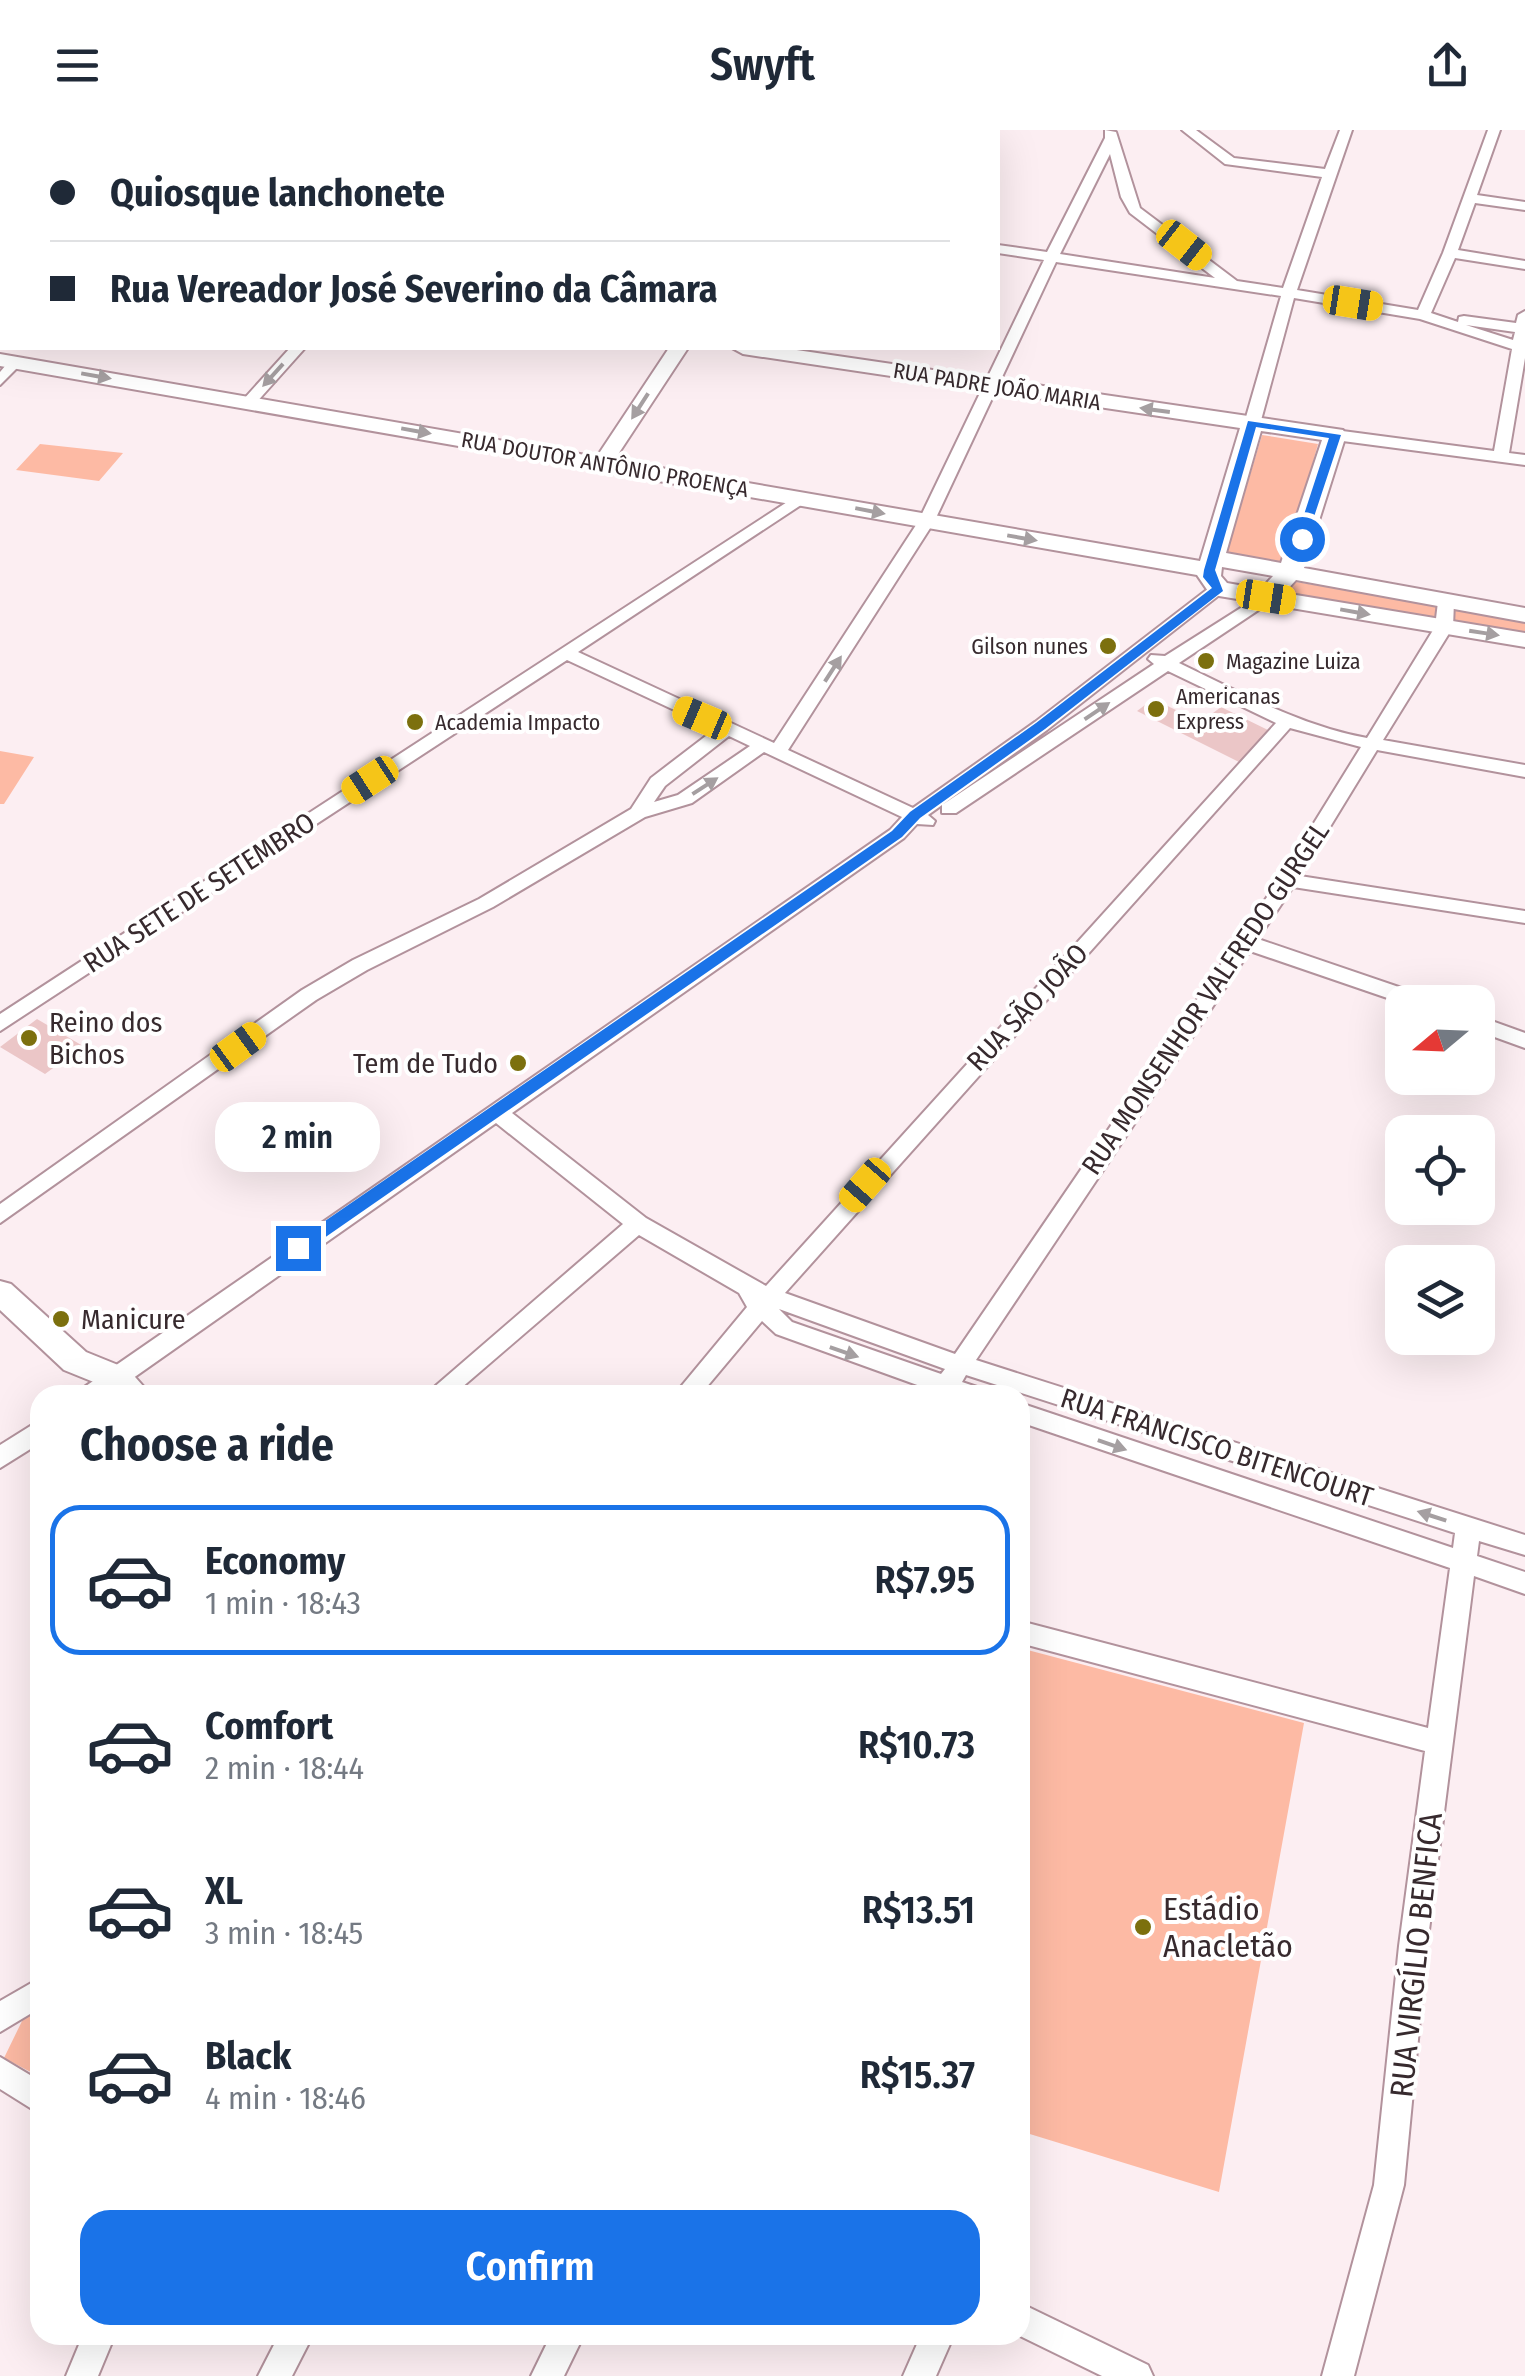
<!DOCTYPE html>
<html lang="en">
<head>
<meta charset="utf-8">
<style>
	:root { --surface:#fff; --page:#f6f6f7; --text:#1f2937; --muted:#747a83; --line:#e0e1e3; --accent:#1a73e8 }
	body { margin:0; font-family:"Fira Sans Condensed",sans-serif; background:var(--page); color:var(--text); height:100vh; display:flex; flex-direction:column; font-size:38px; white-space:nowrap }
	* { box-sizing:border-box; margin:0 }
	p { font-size:32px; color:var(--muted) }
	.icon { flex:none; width:55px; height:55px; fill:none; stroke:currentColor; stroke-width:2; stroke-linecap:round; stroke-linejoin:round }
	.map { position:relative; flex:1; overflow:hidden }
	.sheet { position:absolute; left:30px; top:1255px; width:1000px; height:960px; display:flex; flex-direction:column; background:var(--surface); border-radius:30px; box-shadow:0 10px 40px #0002 }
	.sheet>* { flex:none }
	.guide { position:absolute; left:0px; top:0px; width:1000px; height:220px; box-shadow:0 10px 40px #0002; display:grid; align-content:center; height:220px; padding:0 50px; background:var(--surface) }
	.needle { width:65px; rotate:251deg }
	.buttons { position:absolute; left:1385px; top:855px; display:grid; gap:20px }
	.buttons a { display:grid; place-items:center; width:110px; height:110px; border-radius:20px; background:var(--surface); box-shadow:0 10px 40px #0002; font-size:50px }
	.end { position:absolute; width:45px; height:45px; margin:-22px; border:12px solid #1a73e8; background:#fff; box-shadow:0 0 0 5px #fff }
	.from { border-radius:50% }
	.bubble { position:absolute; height:70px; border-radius:30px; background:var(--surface); box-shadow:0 10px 40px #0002; font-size:32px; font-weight:600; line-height:70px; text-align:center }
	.car { position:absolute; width:30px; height:60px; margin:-30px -15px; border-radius:12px; box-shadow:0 0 8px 2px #0007; background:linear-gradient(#f5c518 24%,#345 0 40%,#f5c518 0 76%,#345 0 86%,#f5c518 0) }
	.guide b { display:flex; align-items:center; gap:35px; height:95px; font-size:38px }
	.guide b+b { border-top:2px solid var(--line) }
	.guide i { width:25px; height:25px; background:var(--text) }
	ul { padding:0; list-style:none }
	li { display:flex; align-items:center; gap:30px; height:150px; margin:0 20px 15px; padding:0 30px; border:5px solid transparent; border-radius:30px }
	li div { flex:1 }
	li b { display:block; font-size:38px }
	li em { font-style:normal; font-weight:600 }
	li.active { border-color:var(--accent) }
	li>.icon { width:90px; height:90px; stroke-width:1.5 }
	h2 { padding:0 50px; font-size:45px; line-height:120px }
	.action { display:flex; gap:20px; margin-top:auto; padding:20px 50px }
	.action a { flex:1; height:115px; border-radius:30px; background:var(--accent); color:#fff; font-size:40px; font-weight:600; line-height:115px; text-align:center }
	header { display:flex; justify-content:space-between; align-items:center; height:130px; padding:0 50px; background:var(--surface); font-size:45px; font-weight:600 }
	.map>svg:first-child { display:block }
</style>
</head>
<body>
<header><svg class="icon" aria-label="menu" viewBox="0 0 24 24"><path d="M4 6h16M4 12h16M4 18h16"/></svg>Swyft<svg class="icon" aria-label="share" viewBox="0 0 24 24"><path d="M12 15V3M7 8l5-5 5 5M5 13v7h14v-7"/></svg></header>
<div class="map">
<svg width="1525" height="2246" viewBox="0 0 1525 2246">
	<rect width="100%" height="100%" fill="#fceef2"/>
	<!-- green -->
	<path fill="#fdbaa4" d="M1262,305l56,9 -33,119 -58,-11z
		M40,314l83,9 -24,28 -83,-11z
		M1296,452l229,36v16l-243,-39z
		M0,621l34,6 -30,47h-4z
		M1020,1518l284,75 -85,469 -199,-61z
		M40,1879v68l-36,-19 19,-39z"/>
	<!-- building -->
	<path fill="#ebc6c7" d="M1153,569l48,23 20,-15 49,24 -29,32 -104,-52z
		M37,889l46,27 -38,28 -45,-27z"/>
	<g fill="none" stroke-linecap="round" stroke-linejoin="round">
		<!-- minor casing -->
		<g stroke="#b2929c" stroke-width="4">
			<path id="minor" d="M937,0h12v2h-12z
				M1105,0l11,2 24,76 97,73 46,7 39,-111 -97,-13 -43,-34h14l38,28 91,11 15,-39h12l-55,160 121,20 25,-57 45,-123h12l-23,65 48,7v8l-50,-7 -17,47 67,11v8l-70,-11 -24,55 27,9 1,-5 5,-1 52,7 2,-8 7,-4v47l-16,95 16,2v10l-190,-25 -8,-5 8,-5 159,21 18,-102 -92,-30 -126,-21 -34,126 -8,5 -8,-5 37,-128 -225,-34 -122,260 -146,228 125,58 122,-86 178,-137 6,-1 8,5 -180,141 -119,85 7,6 -2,4 -16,-1 -13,14 -392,275 134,105 120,68 510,-563 -108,-52 -212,142h-14v-8l212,-141 -6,-5 3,-4 14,1 101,-64 8,5 -2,4 -93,62c61,29 121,63 188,75l68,-111 3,-25 8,-5 8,5 -1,25 -70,113 142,25v12l-148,-27 -77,126 225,35v12l-232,-36 -35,52 170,58 3,5 -29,1 -152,-52 -274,409 549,175v20l-46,-14 -2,15 48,16v22l-51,-18 -47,370 -23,239 -50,191h-32l52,-191 25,-239 26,-195 -405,-108v-22l408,107 22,-160 -430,-146v-19l433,145 2,-15 -489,-158 -4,7 18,6 4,7h-39l-169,-61 -14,-13 -62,74h-26l73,-88 -8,-14 -100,-58 -186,160h-28l198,-171 -127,-101 -387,272h-30l4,-7 807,-558 12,-13 -138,-65 -72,51 -47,14 -152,90 -126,63 -51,30 -316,223v-19l302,-214 51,-30 126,-61 152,-90 20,-31 64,-49 -148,-69 -567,371v-17l801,-521 8,5 -2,3 -229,151 196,91 144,-221 126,-262 -46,-7v-8l49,7 58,-114zM1110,24l11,43 9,16 85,65 -155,-24zM1466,195l49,7 -2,8zM1290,598l71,19 -81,131 -325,476 -170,-61zM729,606l21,10 -72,49 -24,7 11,-16zM779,1179l166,60 -4,5 -149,-52z
				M290,218h15l-52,58h-10v-6z
				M11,229l12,3 -23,23v-13z
				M1478,886l47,17v15l-47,-17z
				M40,1290v23l-40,25v-23z
				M40,1848v30l-40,24v-31z
				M0,1927l40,24v33l-40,-25z
				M1020,2173l128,62 5,11h-51l-84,-41z
				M83,2205h32l-17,41h-32z
				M279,2205h34l-21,41h-34z
				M551,2205h33l-20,41h-33z
				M921,2205h33l-18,41h-33z"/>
		</g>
		<!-- tertiary casing -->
		<g stroke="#b2929c" stroke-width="4">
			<path id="tertiary" d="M669,218h19l-79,120h-14l-3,-4z
				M0,1151l11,3 75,68 42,17 23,26h-36l-9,-8 -42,-17 -64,-60z"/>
		</g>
		<!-- secondary casing -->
		<g stroke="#b2929c" stroke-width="4">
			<path id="secondary" d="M0,102h2v12h-2z
				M732,218h51l560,82 3,5 -42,133 221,40v14l-229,-42 -12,13 241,40v14l-306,-51 -9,-2 -13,-19 -1197,-209v-12l1200,207 40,-133 -497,-74zM1261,301l61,9 -41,123 -55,-10zM1222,437l51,9 -12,13 -34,-6 -6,-7z"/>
		</g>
		<!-- minor -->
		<use href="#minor" fill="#fff" fill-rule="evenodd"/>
		<!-- tertiary -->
		<use href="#tertiary" fill="#fff" fill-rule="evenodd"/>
		<!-- secondary -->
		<use href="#secondary" fill="#fff" fill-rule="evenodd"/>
	</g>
	<!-- one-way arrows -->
	<defs><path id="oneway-solid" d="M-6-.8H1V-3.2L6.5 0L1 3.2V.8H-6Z" transform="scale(2.5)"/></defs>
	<g fill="#a59fa1">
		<use href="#oneway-solid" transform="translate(273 245) rotate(132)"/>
		<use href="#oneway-solid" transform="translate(96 246) rotate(10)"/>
		<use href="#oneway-solid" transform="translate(640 276) rotate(123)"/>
		<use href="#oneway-solid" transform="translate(1155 280) rotate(-172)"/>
		<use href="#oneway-solid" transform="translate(416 301) rotate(10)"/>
		<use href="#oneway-solid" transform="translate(870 381) rotate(11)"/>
		<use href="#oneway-solid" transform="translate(1022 408) rotate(10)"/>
		<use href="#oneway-solid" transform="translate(1355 482) rotate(10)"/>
		<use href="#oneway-solid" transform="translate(1484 503) rotate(9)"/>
		<use href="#oneway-solid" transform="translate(833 539) rotate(-57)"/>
		<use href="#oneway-solid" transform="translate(1097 581) rotate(-34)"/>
		<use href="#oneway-solid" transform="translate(705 656) rotate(-33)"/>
		<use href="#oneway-solid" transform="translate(844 1222) rotate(19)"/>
		<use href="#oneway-solid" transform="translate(1112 1315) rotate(19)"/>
		<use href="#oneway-solid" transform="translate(1432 1386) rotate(-162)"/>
	</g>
	<!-- route -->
	<path fill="#1a73e8" d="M1248,291l93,14 -35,106 -10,-2 33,-101 -73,-11 -41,143 8,21 -178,138 -125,89 -18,19 -598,415h-11v-9l599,-412 18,-19 126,-89 176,-135 -9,-11 1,-7z"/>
	<!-- markers -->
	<g fill="#7c700e" stroke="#fff" stroke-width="4">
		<circle cx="1108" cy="516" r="10"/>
		<circle cx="1206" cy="531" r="10"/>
		<circle cx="1156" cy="579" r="10"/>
		<circle cx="415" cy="592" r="10"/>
		<circle cx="29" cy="908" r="10"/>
		<circle cx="518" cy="933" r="10"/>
		<circle cx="61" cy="1189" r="10"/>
		<circle cx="1143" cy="1797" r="10"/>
	</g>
	<g text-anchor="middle" stroke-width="8" stroke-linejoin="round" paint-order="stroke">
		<!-- far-street labels -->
		<g font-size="22" fill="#372a2e" stroke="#fff">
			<text transform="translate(997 256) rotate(9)" y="8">RUA PADRE JOÃO MARIA</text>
			<text transform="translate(605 334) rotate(10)" y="8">RUA DOUTOR ANTÔNIO PROENÇA</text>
		</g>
		<!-- far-poi labels -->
		<g font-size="22" fill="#372a2e" stroke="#fff" text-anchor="start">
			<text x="1088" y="524" text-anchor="end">Gilson nunes</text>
			<text x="1226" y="539">Magazine Luiza</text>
			<text x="1176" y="574">Americanas<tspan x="1176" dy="25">Express</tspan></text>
			<text x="435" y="600">Academia Impacto</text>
		</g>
		<!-- street labels -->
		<g font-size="28" fill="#372a2e" stroke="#fff">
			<text transform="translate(199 762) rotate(-33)" y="10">RUA SETE DE SETEMBRO</text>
			<text transform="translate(1205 868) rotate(-56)" y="10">RUA MONSENHOR VALFREDO GURGEL</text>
			<text transform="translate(1027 877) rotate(-47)" y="10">RUA SÃO JOÃO</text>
			<text transform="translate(1217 1317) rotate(18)" y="10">RUA FRANCISCO BITENCOURT</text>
		</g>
		<!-- poi labels -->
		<g font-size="28" fill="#372a2e" stroke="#fff" text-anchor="start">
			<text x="49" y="902">Reino dos<tspan x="49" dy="32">Bichos</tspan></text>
			<text x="498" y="943" text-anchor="end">Tem de Tudo</text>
			<text x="81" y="1199">Manicure</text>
		</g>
		<!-- near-poi labels -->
		<g font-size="32" fill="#372a2e" stroke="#fff" text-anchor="start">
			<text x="1163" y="1790">Estádio<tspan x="1163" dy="37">Anacletão</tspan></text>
		</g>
		<!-- near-street labels -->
		<g font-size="32" fill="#372a2e" stroke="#fff">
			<text transform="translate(1416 1825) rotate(-84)" y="11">RUA VIRGÍLIO BENFICA</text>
		</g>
	</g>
</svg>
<div class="buttons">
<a><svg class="needle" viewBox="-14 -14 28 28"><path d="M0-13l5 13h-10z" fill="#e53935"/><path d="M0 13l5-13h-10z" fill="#747a83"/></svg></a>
<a><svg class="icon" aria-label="locate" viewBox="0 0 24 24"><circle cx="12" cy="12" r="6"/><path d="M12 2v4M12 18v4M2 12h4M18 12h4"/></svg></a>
<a><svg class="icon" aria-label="layers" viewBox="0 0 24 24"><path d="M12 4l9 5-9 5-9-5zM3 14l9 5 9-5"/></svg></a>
</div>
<i class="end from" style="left:1302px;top:409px"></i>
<i class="end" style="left:298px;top:1118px"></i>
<div class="bubble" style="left:215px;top:972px;width:165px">2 min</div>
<i class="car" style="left:1184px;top:115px;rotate:128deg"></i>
<i class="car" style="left:1353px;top:173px;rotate:99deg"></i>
<i class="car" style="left:1266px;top:467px;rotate:99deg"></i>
<i class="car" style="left:702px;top:588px;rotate:293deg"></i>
<i class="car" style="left:370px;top:650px;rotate:237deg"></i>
<i class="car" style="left:238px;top:917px;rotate:54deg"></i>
<i class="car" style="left:865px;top:1055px;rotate:221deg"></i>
<div class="guide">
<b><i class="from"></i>Quiosque lanchonete</b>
<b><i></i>Rua Vereador José Severino da Câmara</b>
</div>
<section class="sheet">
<h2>Choose a ride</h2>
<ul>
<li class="active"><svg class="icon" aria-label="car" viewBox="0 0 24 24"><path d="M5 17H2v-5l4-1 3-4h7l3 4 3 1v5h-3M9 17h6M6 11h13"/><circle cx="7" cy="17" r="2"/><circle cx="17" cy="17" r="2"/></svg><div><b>Economy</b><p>1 min · 18:43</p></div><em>R$7.95</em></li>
<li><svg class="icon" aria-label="car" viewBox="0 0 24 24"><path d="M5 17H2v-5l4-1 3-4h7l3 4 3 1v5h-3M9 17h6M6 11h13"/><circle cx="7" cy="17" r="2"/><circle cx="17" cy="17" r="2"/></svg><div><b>Comfort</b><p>2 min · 18:44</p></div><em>R$10.73</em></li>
<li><svg class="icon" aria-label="car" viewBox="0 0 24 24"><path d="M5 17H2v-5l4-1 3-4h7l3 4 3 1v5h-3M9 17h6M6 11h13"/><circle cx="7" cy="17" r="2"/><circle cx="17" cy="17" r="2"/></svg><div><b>XL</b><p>3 min · 18:45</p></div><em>R$13.51</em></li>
<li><svg class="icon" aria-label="car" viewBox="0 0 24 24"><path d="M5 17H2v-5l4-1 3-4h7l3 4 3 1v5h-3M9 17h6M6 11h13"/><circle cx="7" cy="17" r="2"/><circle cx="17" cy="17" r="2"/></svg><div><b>Black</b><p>4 min · 18:46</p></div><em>R$15.37</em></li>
</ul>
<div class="action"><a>Confirm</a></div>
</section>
</div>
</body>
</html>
